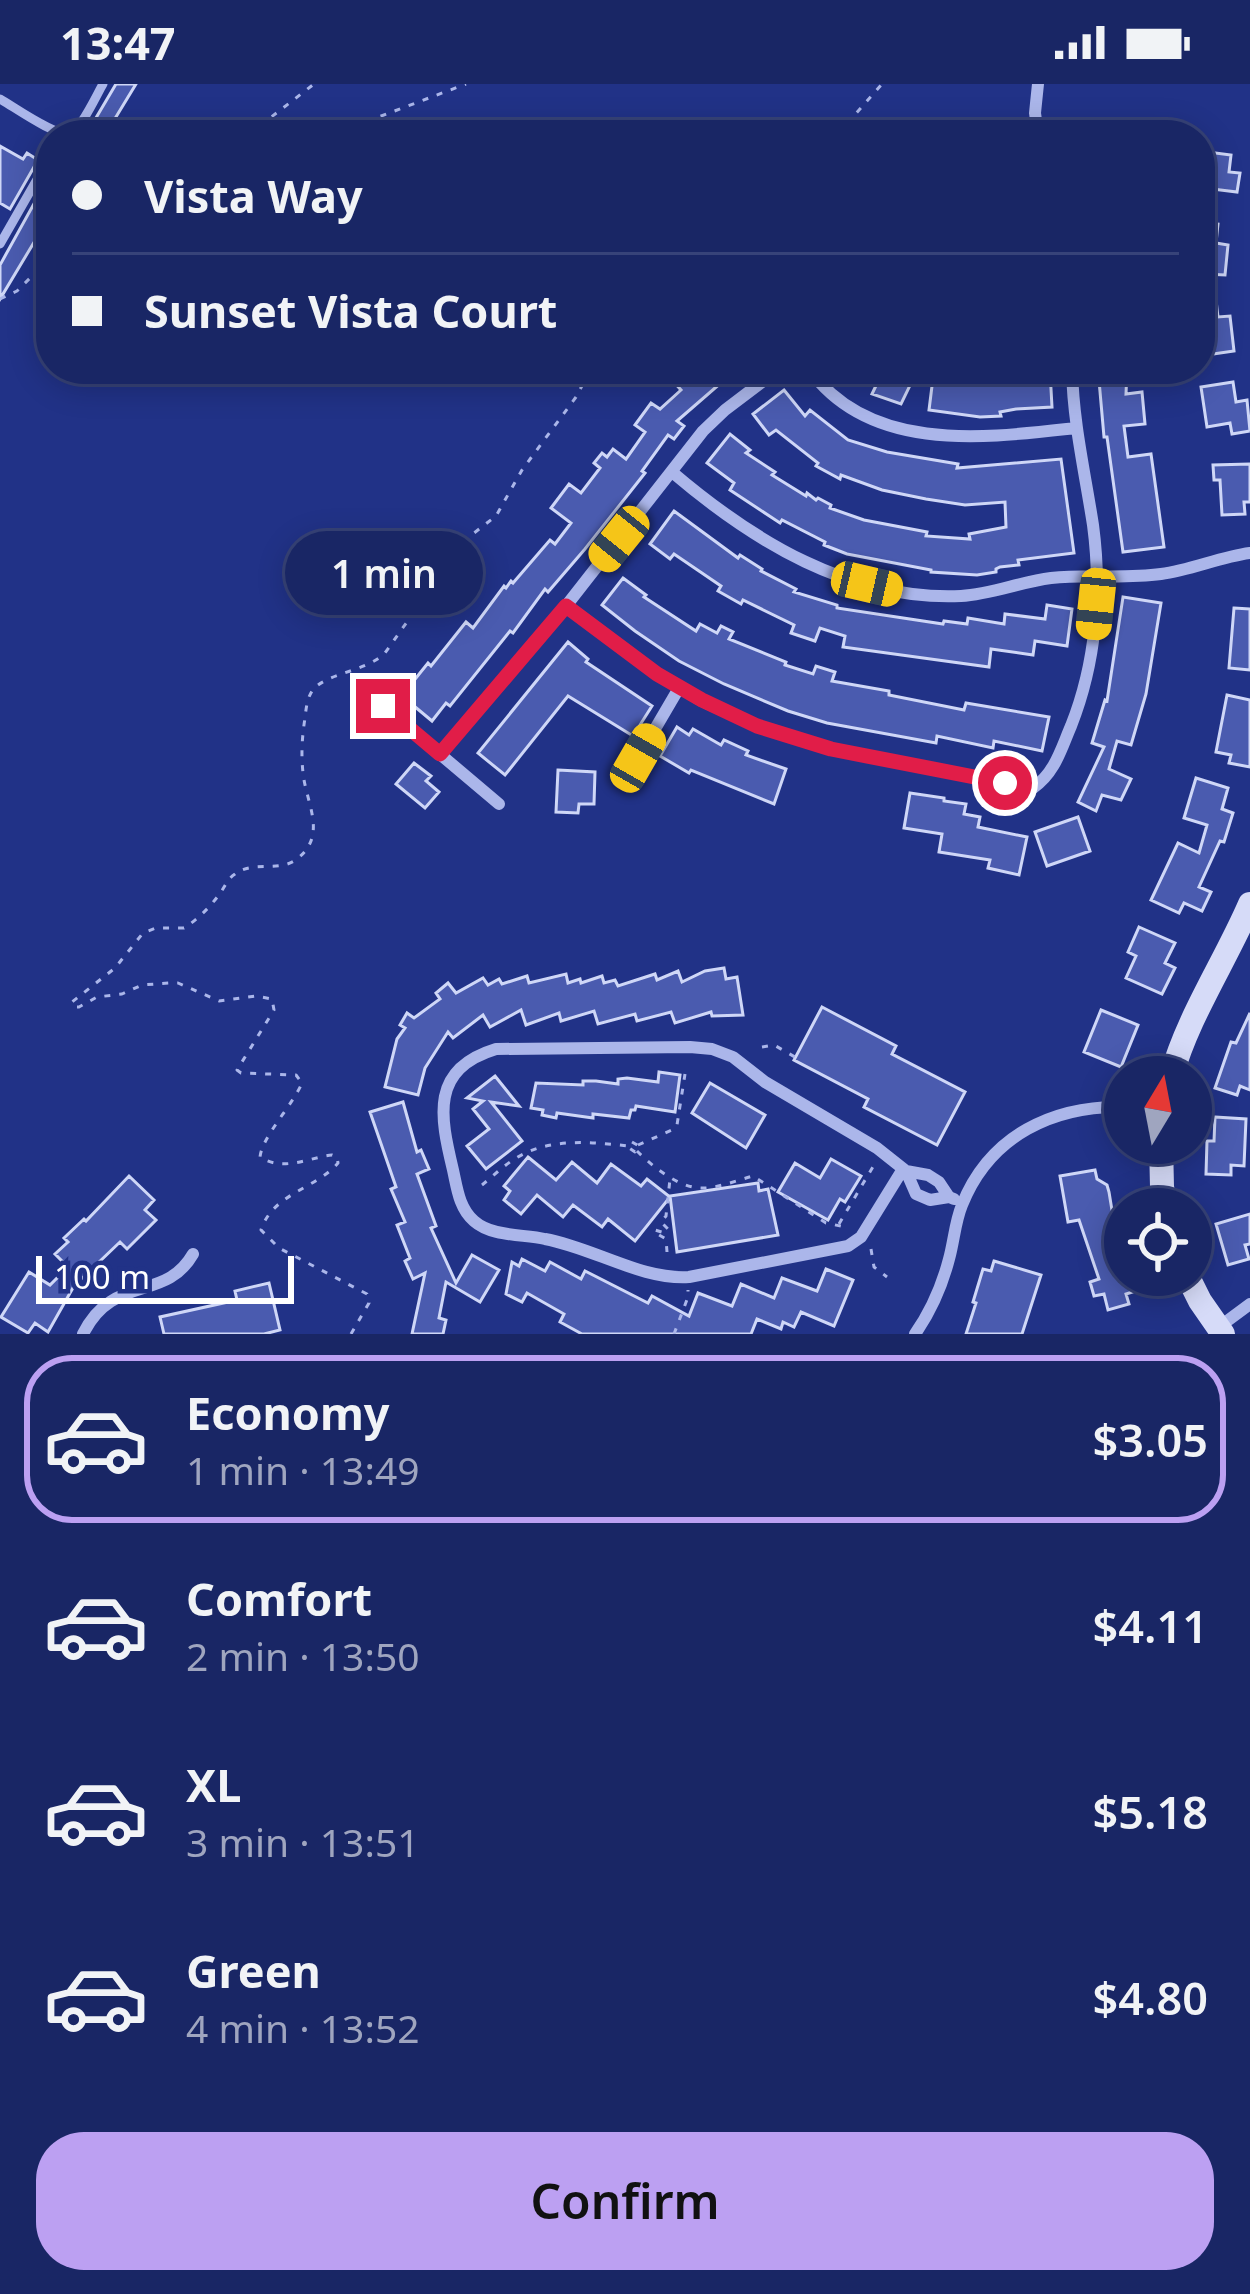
<!DOCTYPE html>
<html lang="en">
<head>
<meta charset="utf-8">
<style>
	:root { --surface:#192665; --page:#222e6b; --text:#f1f3f6; --muted:#9fa5bf; --line:#374379; --accent:#bca0f2 }
	body { margin:0; font-family:"Noto Sans",sans-serif; background:var(--page); color:var(--text); height:100vh; display:flex; flex-direction:column; font-size:45px; white-space:nowrap }
	* { box-sizing:border-box; margin:0 }
	p { font-size:39px; color:var(--muted) }
	.icon { flex:none; width:66px; height:66px; fill:none; stroke:currentColor; stroke-width:2; stroke-linecap:round; stroke-linejoin:round }
	.map { position:relative; height:1250px; overflow:hidden }
	.side { display:flex; flex-direction:column; background:var(--surface); flex:1 }
	.side>* { flex:none }
	.top-card { position:absolute; left:36px; top:36px; width:1179px; height:264px; border-radius:48px; box-shadow:0 6px 30px #0003,0 0 0 3px var(--line); display:grid; align-content:center; height:264px; padding:0 36px; background:var(--surface) }
	.needle { width:78px; rotate:10deg }
	.fabs { position:absolute; left:1104px; top:972px; display:grid; gap:24px }
	.fabs a { display:grid; place-items:center; width:108px; height:108px; border-radius:50%; background:var(--surface); box-shadow:0 6px 30px #0003,0 0 0 3px var(--line); font-size:60px }
	.scale { position:absolute; left:36px; bottom:30px; width:258px; box-sizing:border-box; padding-left:12px; border:6px solid #fff; border-top:0; font-size:33px; line-height:42px; white-space:nowrap; color:#fff; -webkit-text-stroke:9px #213287; paint-order:stroke }
	.end { position:absolute; width:54px; height:54px; margin:-27px; border:15px solid #e11d48; background:#fff; box-shadow:0 0 0 6px #fff }
	.from { border-radius:50% }
	.bubble { position:absolute; height:84px; border-radius:42px; background:var(--surface); box-shadow:0 6px 30px #0003,0 0 0 3px var(--line); font-size:39px; font-weight:600; line-height:84px; text-align:center }
	.car { position:absolute; width:36px; height:72px; margin:-36px -18px; border-radius:15px; box-shadow:0 0 9px 3px #0007; background:linear-gradient(#f5c518 24%,#345 0 40%,#f5c518 0 76%,#345 0 86%,#f5c518 0) }
	.top-card b { display:flex; align-items:center; gap:42px; height:114px; font-size:45px }
	.top-card b+b { border-top:3px solid var(--line) }
	.top-card i { width:30px; height:30px; background:var(--text) }
	ul { padding:21px 0 0; list-style:none }
	li { display:flex; align-items:center; gap:36px; height:168px; margin:0 24px 18px; padding:0 12px; border:6px solid transparent; border-radius:48px }
	li div { flex:1 }
	li b { display:block; font-size:45px }
	li em { font-style:normal; font-weight:600 }
	li.selected { border-color:var(--accent) }
	li>.icon { width:108px; height:108px; stroke-width:1.5 }
	.action { display:flex; gap:24px; margin-top:auto; padding:24px 36px }
	.action a { flex:1; height:138px; border-radius:48px; background:var(--accent); color:#111; font-size:48px; font-weight:600; line-height:138px; text-align:center }
	.status { display:flex; justify-content:space-between; align-items:center; height:84px; padding:0 60px; background:var(--surface); direction:ltr }
	.status svg { height:33px; fill:currentColor }
	.map>svg:first-child { display:block }
</style>
</head>
<body>
<div class="status"><b>13:47</b><svg viewBox="0 0 49 12"><path d="M0 12V9h3v3zM5 12V6h3v6zM10 12V3h3v9zM15 12V0h3v12zM26 1h20v11H26zM47 4h2v5h-2z"/></svg></div>
<div class="map">
<svg width="1250" height="1250" viewBox="0 0 1250 1250">
	<rect width="100%" height="100%" fill="#213287"/>
	<!-- building -->
	<path fill="#4a5baf" stroke="#cfd7f7" stroke-width="3" d="M116,0h20l-31,51h-4l-11,-7z
		M0,62l23,13 4,-6 11,7 -28,49 -10,-6z
		M1200,67l31,4 -2,17 11,1 -3,19 -33,-4 2,-17 -6,-1z
		M51,89v41l-51,85v-34z
		M1200,138l18,2 -2,19 12,2 -3,30 -20,-1 1,-12 -6,-1z
		M1216,216l2,17 12,-1 4,35 -21,3 -1,-10 -12,1v-43z
		M662,285h75l-60,52 7,5 -10,13 -6,-4 -26,36 3,2 -60,76 -37,43 -3,-3 -32,44 -3,-2 -60,75 -4,-3 -14,18 -36,-30 10,-12 6,4 16,-20 3,3 35,-44 7,6 31,-42 2,2 5,-7 2,2 37,-43 5,4 16,-21 -20,-15 18,-24 12,9 19,-25 -6,-5 8,-10 5,4 6,-8 13,10 19,-27 -10,-7 16,-22 9,6 21,-19z
		M884,285h34l-17,35 -29,-10z
		M1098,285h29l-1,25 16,-2 3,32 -21,2 4,31 23,-3 13,93 -41,5 -16,-115h-3z
		M1050,287l2,36 -36,2 -16,3 1,4 -21,1 -51,-7 4,-32 9,4 1,-6 41,6v-7z
		M1233,298l3,20 11,-2 3,31 -18,3 -2,-11 -23,4 -6,-40z
		M784,306l21,26 5,-6 38,30 39,12 71,12 -1,4 104,-9 13,94 -56,7 1,5 -19,2 -4,2v3l-19,3 -46,-3v-2l-84,-16 -23,-9 1,-3 -43,-22 -2,3 -50,-33 4,-7 -27,-20 23,-29 20,16 -4,3 29,19 -3,3 34,21 1,-3 9,7 2,-2 13,7 -1,3 34,12 63,12 -1,4 44,3 -1,-5 37,-7 -1,-25 -40,3 -39,-6 -44,-9 -41,-15 -1,4 -24,-13 2,-3 -42,-33 -7,5 -16,-21z
		M1250,380v38h-6l1,12 -23,1 -2,-35h-6l-1,-15z
		M674,427l64,47 2,-3 22,14 -1,2 35,18 -2,3 43,13v3l106,16 1,-3 23,3 1,-6 36,6 1,-10 40,5 2,-14 25,4 -5,37 -32,-5 -2,14 -42,-6 -2,18 -146,-20 2,-11 -25,-8 -5,13 -24,-8 3,-8 -51,-25 -2,4 -23,-13 3,-5 -47,-32 -4,5 -20,-15z
		M623,494l23,17 -2,2 52,34 4,-7 17,9 4,-7 12,6 -4,7 57,23 -1,3 28,9 3,-8 19,6 -3,9 57,10v4l75,15 2,-7 83,14 -7,34 -48,-10 -1,7 -56,-12 -1,7 -109,-20 -39,-12 -64,-27 -45,-23 -44,-30 -33,-26z
		M1123,513l38,6 -15,91 -15,51 -14,-4 -8,28 22,10 -10,21 -19,-5 -6,16 -18,-9 26,-55 -12,-4 13,-43 2,1z
		M1234,524l16,1v61l-21,-2z
		M568,558l20,17 -2,3 66,44 -19,30 -65,-40 -63,79 -27,-22z
		M1227,611l23,5v67l-21,-4 2,-8 -15,-3z
		M677,643l12,8 4,-6 28,16 3,-5 24,11 -2,4 40,14 -12,35 -83,-34 -2,3 -29,-17z
		M414,679l17,13 -5,5 13,11 -14,16 -29,-24z
		M558,686l37,2 -1,32h-15l-1,9 -22,-1z
		M1196,694l32,10 -6,21 11,4 -9,29 -4,-1 -21,46 12,5 -9,19 -18,-8 -5,10 -28,-13 27,-57 21,10 8,-28 -23,-7z
		M910,709l34,5v3l22,3 -2,10 16,3 -2,10 49,10 -8,38 -31,-7 2,-8 -51,-8 3,-18 -38,-6z
		M1078,733l12,34 -43,15 -12,-34z
		M1139,843l36,16 -10,20 10,5 -13,26 -36,-16 10,-22 -8,-4z
		M724,884l2,11 11,-2 6,38 -31,1 -1,-4 -36,11 -4,-11 -34,9 -2,-7 -37,10 -4,-13 -33,10 -2,-8 -33,12 -5,-15 -31,17 -7,-12 -30,23 -5,-6 -23,36 -7,27 -33,-8 12,-48 8,-11 -5,-3 7,-12 7,5 26,-19 -4,-6 12,-10 8,10 27,-15 5,7 11,-6 3,5 25,-8 2,7 37,-9 2,9 12,-4 1,4 21,-7 2,7 11,-3 3,6 37,-12 2,6 21,-9 4,11 23,-11z
		M822,923l74,39 -4,8 73,38 -28,53 -73,-38 4,-8 -74,-39z
		M1101,926l37,15 -17,42 -37,-15z
		M1250,929v77l-10,-4 -3,9 -22,-7 16,-46 5,1z
		M659,988l21,3 -5,37 -39,-6 -1,4h-4l-2,8 -36,-4v4l-36,-5 -1,5 -14,-3 1,-5 -12,-2 5,-25 47,2v-4h13l22,3v-5l9,-1 31,4z
		M495,992l24,30 -28,-4 31,39 -36,28 -19,-23 22,-17 -16,-20 10,-8 -16,-3z
		M710,999l55,32 -19,33 -54,-35z
		M403,1018l14,50 4,-2 8,19 -12,5 19,52 -5,2 25,55 16,-28 27,15 -19,32 -34,-20 -7,36 7,2 -3,14h-31l13,-61 -12,6 -8,-18 5,-3 -13,-33 8,-3 -14,-33 5,-2 -26,-75z
		M1215,1033l31,2 -2,47 -13,-1v10l-25,-1 1,-33h7z
		M528,1073l28,23 16,-18 25,21 14,-19 30,22 6,-7 23,18 -35,44 -27,-22 -6,8 -29,-22 -10,12 -26,-22 -16,19 -17,-14 6,-9 -6,-5z
		M831,1075l30,17 -16,26 -5,-3 -12,21 -50,-28 17,-29 25,15z
		M1095,1086l2,9 10,6 2,7 9,55 4,-1 3,11v18h12l5,14 -16,5 3,10 -21,6 -4,-16 -10,2 -4,-14 9,-3 -20,-59 -11,2 -8,-46z
		M129,1092l25,24 -9,10 11,10 -29,29 -7,-7 -46,44 -26,46 -13,-9 -7,10 -27,-16 28,-45 21,13 18,-18 -13,-13 13,-12 -4,-4 20,-19 2,2z
		M758,1099l1,8 9,-2 10,46 -101,17 -7,-56z
		M1250,1130v30l-5,1 4,14 -21,6 -12,-41z
		M522,1175l23,12 5,-9 31,17 4,-8 63,32 4,-7 37,20 9,-23 34,13 9,-22 33,14 8,-20 35,13 9,-22 27,11 -19,46 -33,-14 -7,15 -11,-5 -2,7 -24,-10 -6,15h-169l-22,-12 4,-8 -37,-21 -5,9 -16,-8 6,-32 7,4z
		M994,1177l47,14 -19,59h-56l10,-31 -3,-1 10,-33 8,2z
		M269,1199l11,47 -16,4h-100l-4,-17 77,-17 -2,-9z"/>
	<g fill="none" stroke-linecap="round" stroke-linejoin="round">
		<!-- path -->
		<path stroke="#abb6ea" stroke-width="3" stroke-dasharray="6 9" stroke-linecap="butt" d="M248,51l66,-51
			M308,51l60,-14 98,-37
			M837,51l45,-51
			M0,215l17,-8 34,-34
			M762,963l12,-2 21,12
			M632,1058l7,4 -4,6 -6,-4z
			M638,1061l34,-15 5,-5 8,-51
			M637,1067c16,16 44,39 68,37 16,-1 33,-8 48,-12l73,47 19,4
			M482,1101c10,-8 20,-18 31,-25 34,-23 77,-18 116,-14
			M839,1140l35,-59
			M871,1165l3,18 13,10
			M667,1168l-1,-13 -12,-7 1,-2 10,3 3,-4 -7,-7 5,-6 4,-37
			M351,1250l18,-31 -2,-9 -88,-46 -18,-18c12,-37 55,-41 77,-67l-1,-6 -5,-2c-25,3 -49,17 -72,2 2,-20 32,-51 42,-74l-6,-8 -55,-2 -4,-3 37,-60 -2,-11 -16,-3 -37,5 -41,-18h-9l-27,2 -20,9 -25,3 -18,10h-5l-2,-5 43,-34 28,-35 13,-5h28c13,-8 25,-20 34,-32 6,-7 9,-17 17,-22 18,-14 44,-1 62,-15 31,-24 9,-56 6,-86 -2,-19 -1,-36 2,-55 1,-9 2,-19 7,-27 13,-18 54,-19 73,-38l80,-113 31,-24 26,-46 54,-73 15,-28
			M674,1250l14,-37v-7"/>
		<!-- lane -->
		<path stroke="#abb6ea" stroke-width="9" d="M0,15c13,7 57,39 70,34 11,-3 27,-39 33,-49
			M0,160l51,-89"/>
		<!-- street -->
		<path stroke="#abb6ea" stroke-width="12" d="M1038,51l-3,-22 3,-29
			M809,285c61,85 176,69 267,59
			M672,388c81,69 178,129 289,124 31,-2 59,-14 90,-18 36,-4 73,1 110,-4 30,-4 59,-17 89,-21
			M566,522l91,68 45,27 55,25 74,23 202,39c22,-15 28,-39 38,-62 25,-63 31,-134 22,-201 -8,-52 -20,-103 -21,-156
			M383,622l116,98
			M440,670l126,-148 137,-175 22,-21 54,-41
			M638,674l41,-70
			M903,1085l-42,68 -13,9 -159,31c-48,3 -95,-29 -144,-38 -22,-5 -53,-2 -71,-18 -15,-13 -17,-33 -21,-51 -13,-54 -23,-101 43,-121l194,-2 22,2 21,8 32,25 112,66 29,23 22,4 11,7 10,15
			M906,1087l10,23 14,6 19,-3 5,2
			M1219,1243l31,-23
			M83,1250c30,-61 82,-31 110,-80
			M915,1250c16,-23 27,-48 34,-75 5,-18 6,-37 13,-54 28,-70 92,-100 163,-98"/>
		<!-- secondary -->
		<path stroke="#d6dbf8" stroke-width="24" d="M1171,993c17,-61 54,-115 79,-173
			M1161,1059l1,44 4,22
			M1187,1191l13,26 23,33"/>
	</g>
	<g fill="none" stroke-linecap="round" stroke-linejoin="round">
		<!-- route -->
		<path stroke="#e11d48" stroke-width="15" d="M383,622l57,48 126,-148 91,68 45,26 55,26 74,23 174,34"/>
	</g>
</svg>
<div class="fabs">
<a><svg class="needle" viewBox="-14 -14 28 28"><path d="M0-13l5 13h-10z" fill="#e53935"/><path d="M0 13l5-13h-10z" fill="#9fa5bf"/></svg></a>
<a><svg class="icon" aria-label="locate" viewBox="0 0 24 24"><circle cx="12" cy="12" r="6"/><path d="M12 2v4M12 18v4M2 12h4M18 12h4"/></svg></a>
</div>
<div class="scale">100 m</div>
<i class="end from" style="left:1005px;top:699px"></i>
<i class="end" style="left:383px;top:622px"></i>
<div class="bubble" style="left:285px;top:447px;width:198px">1 min</div>
<i class="car" style="left:619px;top:455px;rotate:219deg"></i>
<i class="car" style="left:867px;top:500px;rotate:103deg"></i>
<i class="car" style="left:1096px;top:520px;rotate:186deg"></i>
<i class="car" style="left:638px;top:674px;rotate:30deg"></i>
<div class="top-card">
<b><i class="from"></i>Vista Way</b>
<b><i></i>Sunset Vista Court</b>
</div>
</div>
<section class="side">
<ul>
<li class="selected"><svg class="icon" aria-label="car" viewBox="0 0 24 24"><path d="M5 17H2v-5l4-1 3-4h7l3 4 3 1v5h-3M9 17h6M6 11h13"/><circle cx="7" cy="17" r="2"/><circle cx="17" cy="17" r="2"/></svg><div><b>Economy</b><p>1 min · 13:49</p></div><em>$3.05</em></li>
<li><svg class="icon" aria-label="car" viewBox="0 0 24 24"><path d="M5 17H2v-5l4-1 3-4h7l3 4 3 1v5h-3M9 17h6M6 11h13"/><circle cx="7" cy="17" r="2"/><circle cx="17" cy="17" r="2"/></svg><div><b>Comfort</b><p>2 min · 13:50</p></div><em>$4.11</em></li>
<li><svg class="icon" aria-label="car" viewBox="0 0 24 24"><path d="M5 17H2v-5l4-1 3-4h7l3 4 3 1v5h-3M9 17h6M6 11h13"/><circle cx="7" cy="17" r="2"/><circle cx="17" cy="17" r="2"/></svg><div><b>XL</b><p>3 min · 13:51</p></div><em>$5.18</em></li>
<li><svg class="icon" aria-label="car" viewBox="0 0 24 24"><path d="M5 17H2v-5l4-1 3-4h7l3 4 3 1v5h-3M9 17h6M6 11h13"/><circle cx="7" cy="17" r="2"/><circle cx="17" cy="17" r="2"/></svg><div><b>Green</b><p>4 min · 13:52</p></div><em>$4.80</em></li>
</ul>
<div class="action"><a>Confirm</a></div>
</section>
</body>
</html>
